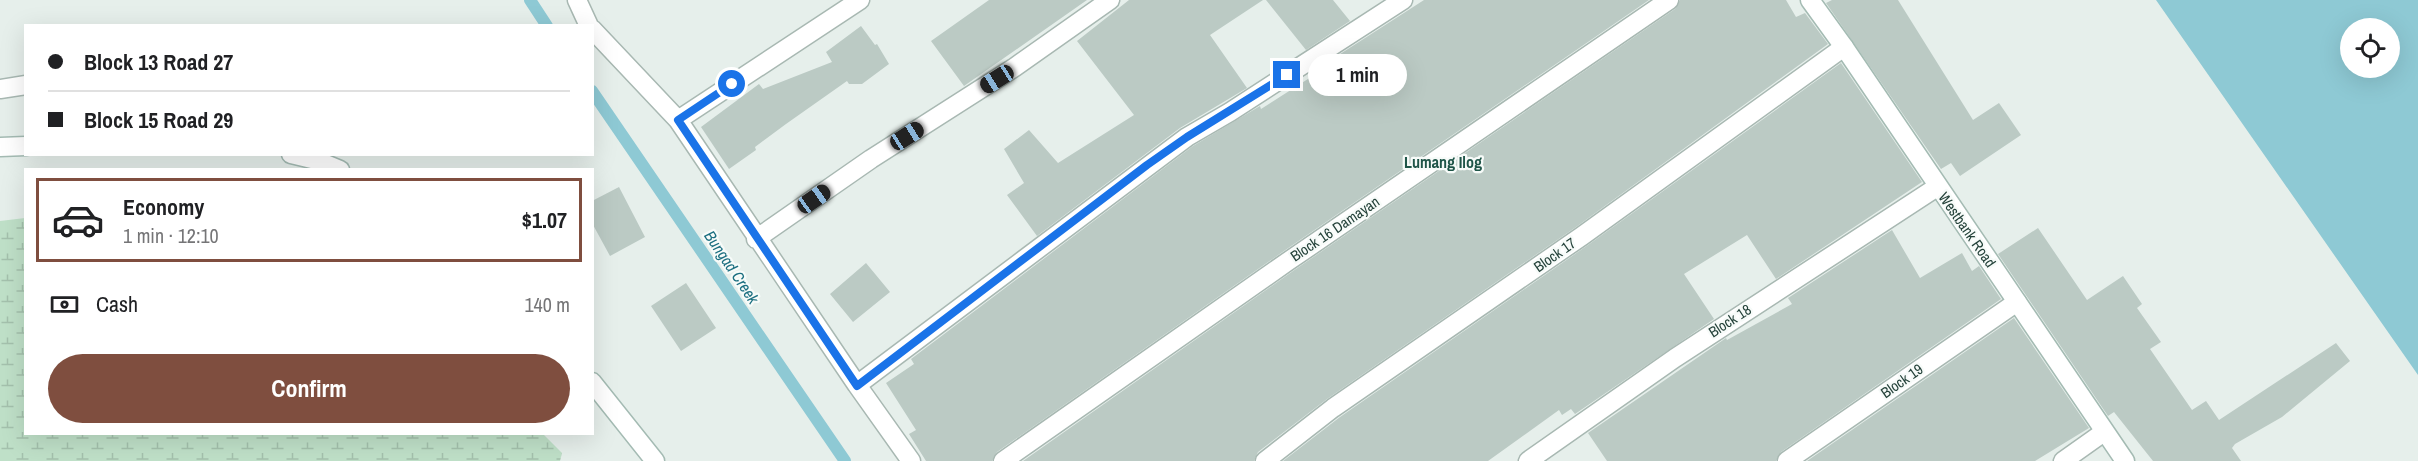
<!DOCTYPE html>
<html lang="en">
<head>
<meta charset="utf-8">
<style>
	:root { --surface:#fff; --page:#f2f2f2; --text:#202124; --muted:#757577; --line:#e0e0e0; --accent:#7f4e3f }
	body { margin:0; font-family:"Archivo Narrow",sans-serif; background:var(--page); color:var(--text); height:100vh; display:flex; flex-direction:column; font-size:22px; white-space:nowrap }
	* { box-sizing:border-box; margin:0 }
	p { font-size:20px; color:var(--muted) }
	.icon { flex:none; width:33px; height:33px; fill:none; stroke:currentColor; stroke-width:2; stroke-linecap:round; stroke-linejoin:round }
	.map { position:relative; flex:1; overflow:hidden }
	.drawer { position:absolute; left:24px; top:168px; width:570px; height:267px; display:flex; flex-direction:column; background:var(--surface); border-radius:0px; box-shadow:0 6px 24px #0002 }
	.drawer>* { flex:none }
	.top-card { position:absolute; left:24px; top:24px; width:570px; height:132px; border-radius:0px; box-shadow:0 6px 24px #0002; display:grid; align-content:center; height:132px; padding:0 24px; background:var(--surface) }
	.fabs { position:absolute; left:2340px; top:18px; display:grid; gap:12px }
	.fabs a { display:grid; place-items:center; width:60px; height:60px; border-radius:50%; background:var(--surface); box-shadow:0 6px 24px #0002; font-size:30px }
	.end { position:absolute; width:27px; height:27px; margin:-14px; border:8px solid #1a73e8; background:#fff; box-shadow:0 0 0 3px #fff }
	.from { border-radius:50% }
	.bubble { position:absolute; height:42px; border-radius:21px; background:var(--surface); box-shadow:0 6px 24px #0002; font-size:20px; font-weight:700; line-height:42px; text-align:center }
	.car { position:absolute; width:18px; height:36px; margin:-18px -9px; border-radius:8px; box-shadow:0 0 4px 2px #0007; background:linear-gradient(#222 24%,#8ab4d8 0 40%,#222 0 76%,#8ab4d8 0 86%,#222 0) }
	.top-card b { display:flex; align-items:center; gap:21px; height:57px; font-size:22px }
	.top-card b+b { border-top:2px solid var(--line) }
	.top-card i { width:15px; height:15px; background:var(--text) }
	ul { padding:10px 0 0; list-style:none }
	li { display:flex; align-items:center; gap:18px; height:84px; margin:0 12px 9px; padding:0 12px; border:3px solid var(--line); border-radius:0px }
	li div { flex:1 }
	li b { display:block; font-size:22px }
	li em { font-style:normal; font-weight:700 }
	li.current { border-color:var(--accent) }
	li>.icon { width:54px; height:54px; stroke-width:1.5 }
	.pay { display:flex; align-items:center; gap:15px; height:66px; padding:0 24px; font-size:22px }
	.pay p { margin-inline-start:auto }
	.primary-button { display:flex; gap:12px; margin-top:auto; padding:12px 24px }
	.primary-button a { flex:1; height:69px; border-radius:36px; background:var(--accent); color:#fff; font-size:24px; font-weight:700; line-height:69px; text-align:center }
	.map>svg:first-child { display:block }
</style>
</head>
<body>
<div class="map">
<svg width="2418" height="461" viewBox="0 0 2418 461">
	<defs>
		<pattern id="wetland-marsh" width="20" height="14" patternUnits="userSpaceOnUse" patternTransform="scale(1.5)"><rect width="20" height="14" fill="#bfe0c8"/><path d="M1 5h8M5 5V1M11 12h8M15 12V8" fill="none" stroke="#a4c1ad"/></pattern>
	</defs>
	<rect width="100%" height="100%" fill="#e6efeb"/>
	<!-- wetland -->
	<path fill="url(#wetland-marsh)" d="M25,218l1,216h517l19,19 -2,8h-560v-240z"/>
	<!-- water -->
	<path fill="#8ec9d4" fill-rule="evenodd" d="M2156,0h262v375zM2350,28h40v40h-40z"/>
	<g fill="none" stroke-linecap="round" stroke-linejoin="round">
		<!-- stream -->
		<path stroke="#8ec9d4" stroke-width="12" d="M530,0l17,26
			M592,91l253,370"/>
	</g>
	<!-- building -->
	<path fill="#bbcac4" d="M989,0h98l-123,86 -33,-45z
		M1129,0h134l-53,35 37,53 -67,40 -143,108 -30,-41 17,-12 -20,-34 25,-19 29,33 76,-48 -57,-74z
		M1266,0h67l17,21 -44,29z
		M1424,0h225l-368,253 -284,199 -5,9h-66l-17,-27 7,-4 -30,-47 28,-19 -3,-5 282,-213 67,-40 1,3 61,-39 -2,-3z
		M1680,0h106l10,17 9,-4 23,31 -252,183 -249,172 -69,53 -4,9h-231l270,-190 382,-262z
		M1832,0h66l75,120 26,-17 22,32 -61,41 -9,-13 -10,6 -115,-166z
		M861,26l14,19 2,-1 12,20 -27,20h-13l-2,-3 -61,43 -31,23 1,3 -27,19 -28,-42 58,-43 4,5 69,-27 -6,-10z
		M1841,63l81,119 -146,97 -29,-44 -63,39 30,45 -139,95 -4,-5 -9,6 -3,-5 -71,51h-205l57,-44 248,-172z
		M619,187l26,50 -35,19 -18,-33v-22z
		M2038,228l49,72 36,-24 19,28 -5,4 24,34 -11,7 42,61 14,-9 13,19 117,-77 14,18 -68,56 -47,27 -3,4 9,13h-88l-39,-49 -6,4 -110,-162z
		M1892,230l28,48 42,-25 10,18 7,-5 22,33 -220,153 -5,9h-169l-19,-28 138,-95 1,2 65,-36 -4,-6z
		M866,263l24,29 -37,30 -23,-28z
		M686,283l30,45 -35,23 -30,-45z
		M2014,318l75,110 -54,33h-228z"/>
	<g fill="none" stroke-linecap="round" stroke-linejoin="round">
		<!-- street casing -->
		<g stroke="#a8b8b2" stroke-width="21">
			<path id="street" d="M577,0l12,26
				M592,29l86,91 179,265 54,76
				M0,89l26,-4
				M678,120l182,-120
				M756,239l115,-80 144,-92 95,-67
				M857,385l330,-248 43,-25 173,-112
				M1003,461l284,-199 382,-262
				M1265,461l68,-53 249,-172 262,-189
				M1528,461l147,-103 262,-171
				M1787,461l230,-159
				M2063,461l41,-29"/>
		</g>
		<!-- secondary casing -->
		<g stroke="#a4bbb3" stroke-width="21">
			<path id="secondary" d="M1810,0l34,47 281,414
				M0,147l26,-1
				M291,154l25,6 24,10
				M592,382l63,79"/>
		</g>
		<!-- street -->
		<use href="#street" stroke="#fff" stroke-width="18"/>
		<!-- secondary -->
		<use href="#secondary" stroke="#fff" stroke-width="18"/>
	</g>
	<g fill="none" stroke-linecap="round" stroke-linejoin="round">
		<!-- route -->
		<path stroke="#1a73e8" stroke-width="8" d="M732,84l-54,36 179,266 290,-221 40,-28 100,-62"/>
	</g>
	<g text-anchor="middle" stroke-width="4.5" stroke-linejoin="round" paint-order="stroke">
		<!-- street labels -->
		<g font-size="15" fill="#24423a" stroke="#f7fbf9">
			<text transform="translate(1335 229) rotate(-34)" y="5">Block 16 Damayan</text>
			<text transform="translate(1967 230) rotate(55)" y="5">Westbank Road</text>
			<text transform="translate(1555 255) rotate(-35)" y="5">Block 17</text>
			<text transform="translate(1730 321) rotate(-33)" y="5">Block 18</text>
			<text transform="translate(1902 381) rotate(-35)" y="5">Block 19</text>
		</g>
		<!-- neighbourhood labels -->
		<g font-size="16" font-weight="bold" fill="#1f5548" stroke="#f7fbf9">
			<text x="1443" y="168">Lumang Ilog</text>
		</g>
		<!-- water labels -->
		<g font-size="16" font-style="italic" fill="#1c6f80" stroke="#f7fbf9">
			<text transform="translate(732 267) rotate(56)" y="6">Bungad Creek</text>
		</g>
	</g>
</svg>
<div class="fabs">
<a><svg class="icon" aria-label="locate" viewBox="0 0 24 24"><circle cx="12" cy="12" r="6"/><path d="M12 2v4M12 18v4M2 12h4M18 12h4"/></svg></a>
</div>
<i class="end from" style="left:732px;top:84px"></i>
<i class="end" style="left:1287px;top:75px"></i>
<div class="bubble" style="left:1308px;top:54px;width:99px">1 min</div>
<i class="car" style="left:997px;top:79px;rotate:238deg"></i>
<i class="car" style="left:907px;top:136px;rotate:58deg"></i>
<i class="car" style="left:814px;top:199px;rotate:55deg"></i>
<div class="top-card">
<b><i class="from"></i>Block 13 Road 27</b>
<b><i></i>Block 15 Road 29</b>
</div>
<section class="drawer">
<ul>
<li class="current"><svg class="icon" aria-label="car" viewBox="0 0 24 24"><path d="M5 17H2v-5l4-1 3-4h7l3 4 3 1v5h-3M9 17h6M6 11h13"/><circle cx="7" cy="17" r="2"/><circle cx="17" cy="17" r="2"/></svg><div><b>Economy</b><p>1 min · 12:10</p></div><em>$1.07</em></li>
</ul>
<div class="pay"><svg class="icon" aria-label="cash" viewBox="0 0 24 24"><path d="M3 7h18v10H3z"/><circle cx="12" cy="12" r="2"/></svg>Cash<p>140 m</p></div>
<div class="primary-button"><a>Confirm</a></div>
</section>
</div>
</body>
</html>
